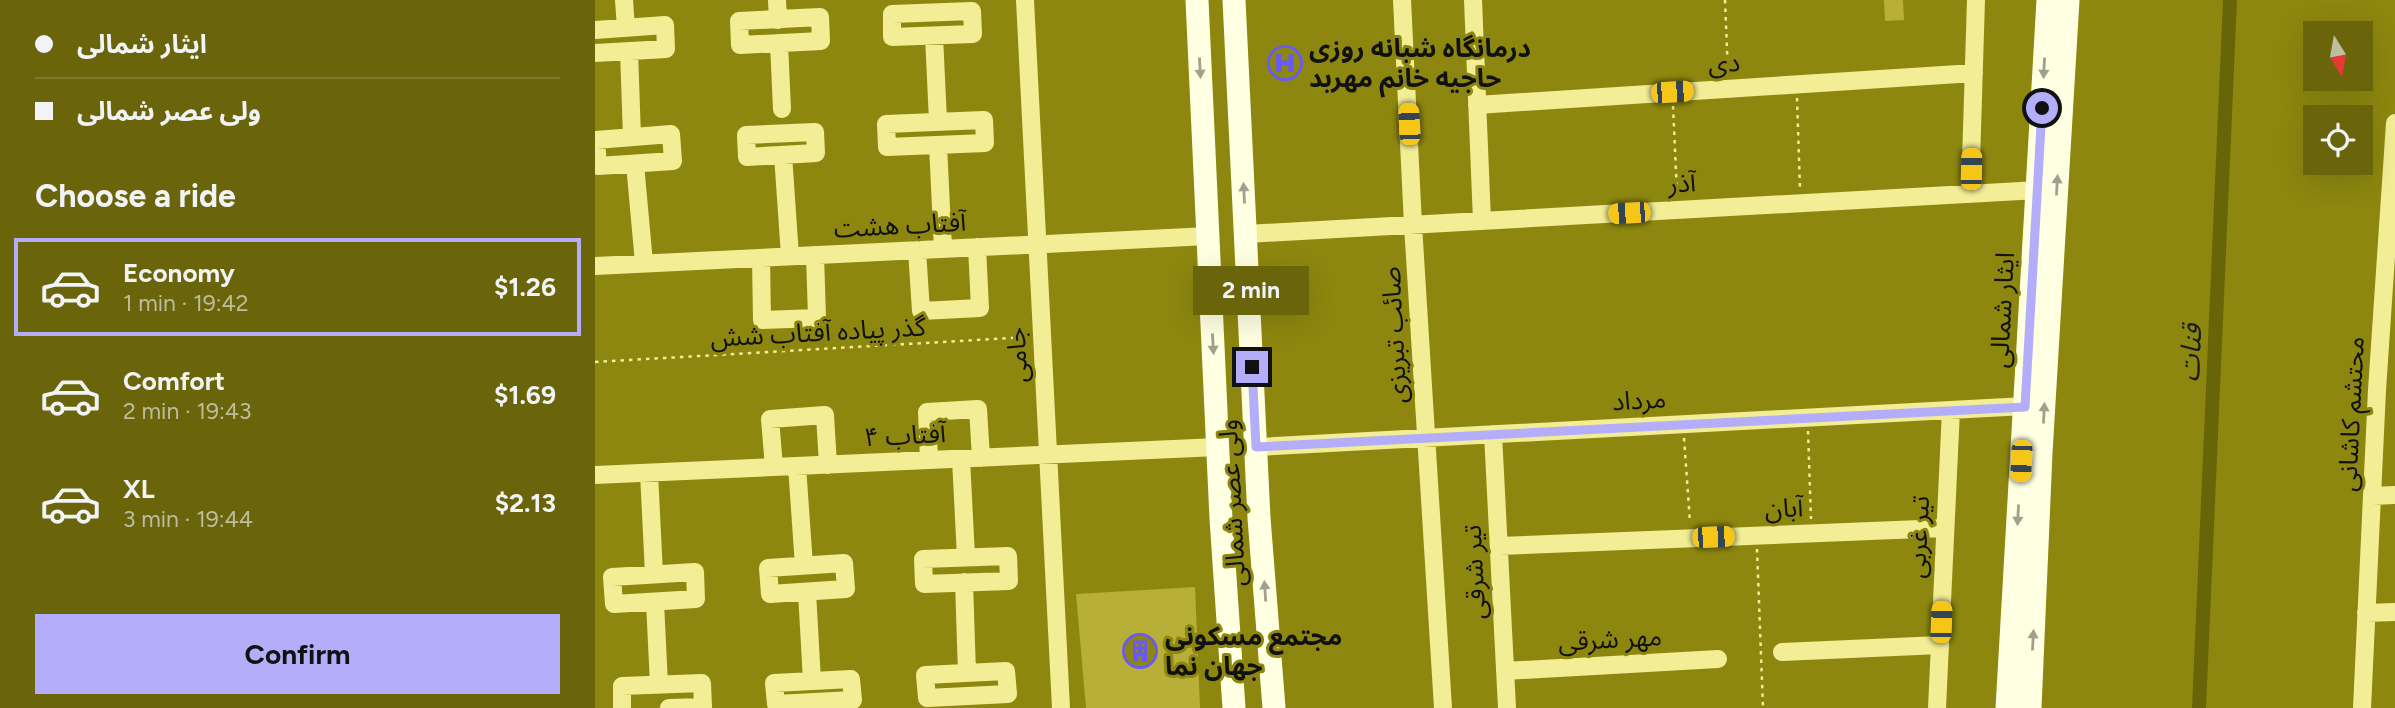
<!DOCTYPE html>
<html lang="en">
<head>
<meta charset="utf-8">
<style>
	:root { --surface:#6a650b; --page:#6f6b14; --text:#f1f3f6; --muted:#bebd9d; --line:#7d792c; --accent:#b3adfa }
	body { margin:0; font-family:Figtree,"Noto Sans Arabic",sans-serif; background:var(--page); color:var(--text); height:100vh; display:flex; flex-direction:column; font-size:26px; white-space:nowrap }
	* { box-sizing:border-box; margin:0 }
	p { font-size:23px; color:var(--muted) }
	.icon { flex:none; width:38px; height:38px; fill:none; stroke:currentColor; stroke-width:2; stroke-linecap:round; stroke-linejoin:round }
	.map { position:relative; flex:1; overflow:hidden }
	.details { display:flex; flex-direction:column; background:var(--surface); width:595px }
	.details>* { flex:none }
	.banner { display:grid; align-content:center; height:154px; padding:0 35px; background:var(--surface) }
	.needle { width:46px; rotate:169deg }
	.buttons { position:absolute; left:1708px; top:21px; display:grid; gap:14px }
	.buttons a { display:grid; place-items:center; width:70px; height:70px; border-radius:0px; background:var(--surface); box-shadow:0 7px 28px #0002; font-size:35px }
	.end { position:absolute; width:32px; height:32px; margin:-16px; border:9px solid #b3adfa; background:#111; box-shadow:0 0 0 4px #111 }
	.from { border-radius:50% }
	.bubble { position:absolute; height:49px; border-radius:0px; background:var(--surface); box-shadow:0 7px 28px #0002; font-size:23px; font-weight:700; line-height:49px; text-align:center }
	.car { position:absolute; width:21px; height:42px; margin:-21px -10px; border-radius:9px; box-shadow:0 0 5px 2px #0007; background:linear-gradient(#f5c518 24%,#345 0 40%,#f5c518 0 76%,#345 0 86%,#f5c518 0) }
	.banner b { display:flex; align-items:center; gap:24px; height:66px; font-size:26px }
	.banner b+b { border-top:2px solid var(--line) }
	.banner i { width:18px; height:18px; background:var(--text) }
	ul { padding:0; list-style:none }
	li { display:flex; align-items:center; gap:21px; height:98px; margin:0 14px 10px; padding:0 21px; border:4px solid transparent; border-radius:0px }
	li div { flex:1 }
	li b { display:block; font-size:26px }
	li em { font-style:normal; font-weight:700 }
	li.on { border-color:var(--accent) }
	li>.icon { width:63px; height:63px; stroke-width:1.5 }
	h2 { padding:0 35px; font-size:32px; line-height:84px }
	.button { display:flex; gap:14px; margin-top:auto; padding:14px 35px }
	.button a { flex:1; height:80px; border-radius:0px; background:var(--accent); color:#111; font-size:28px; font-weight:700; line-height:80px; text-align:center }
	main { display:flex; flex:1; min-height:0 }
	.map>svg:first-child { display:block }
</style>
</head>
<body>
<main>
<section class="details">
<div class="banner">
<b><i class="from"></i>ایثار شمالی</b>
<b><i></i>ولی عصر شمالی</b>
</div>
<h2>Choose a ride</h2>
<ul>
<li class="on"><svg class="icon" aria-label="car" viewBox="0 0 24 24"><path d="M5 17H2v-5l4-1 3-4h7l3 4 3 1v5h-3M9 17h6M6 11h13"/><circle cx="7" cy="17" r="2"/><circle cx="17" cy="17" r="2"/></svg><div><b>Economy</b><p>1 min · 19:42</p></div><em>$1.26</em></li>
<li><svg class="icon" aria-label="car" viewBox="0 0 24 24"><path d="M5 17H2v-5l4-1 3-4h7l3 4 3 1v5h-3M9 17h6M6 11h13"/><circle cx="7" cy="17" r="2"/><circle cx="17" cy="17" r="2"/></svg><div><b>Comfort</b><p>2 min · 19:43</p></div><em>$1.69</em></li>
<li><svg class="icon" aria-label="car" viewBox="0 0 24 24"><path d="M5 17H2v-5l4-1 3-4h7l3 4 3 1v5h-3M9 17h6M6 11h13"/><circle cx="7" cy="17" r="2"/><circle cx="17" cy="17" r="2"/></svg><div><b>XL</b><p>3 min · 19:44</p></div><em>$2.13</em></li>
</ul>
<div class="button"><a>Confirm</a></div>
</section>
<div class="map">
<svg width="1800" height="708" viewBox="0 0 1800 708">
	<rect width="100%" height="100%" fill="#8d870f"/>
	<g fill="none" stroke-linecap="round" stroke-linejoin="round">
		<!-- canal -->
		<path stroke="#686408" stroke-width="14" d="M1604,708l31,-708"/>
	</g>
	<!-- building -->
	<path fill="#b7af37" d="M1289,0h19l1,20 -19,1z
		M600,587l5,121h-114l-10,-114z"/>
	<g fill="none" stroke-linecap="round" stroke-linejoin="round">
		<!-- path -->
		<path stroke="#f3ed96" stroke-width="2.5" stroke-dasharray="3.5 5" stroke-linecap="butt" d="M1130,0l3,74
			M1202,98l3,91
			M1078,106l4,88
			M0,362l433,-25
			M1213,431l3,88
			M1089,438l6,84
			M1162,549l6,159"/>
		<!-- minor -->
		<path stroke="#f3ed96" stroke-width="18" d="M29,0l2,28
			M182,0l1,20
			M430,0l36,708
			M807,0l11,225 30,483
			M878,0l9,221
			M377,11l1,23 -81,3v-23z
			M225,17l1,24 -81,4 -1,-24z
			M0,30l70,-5 1,24 -71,4
			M339,36l4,85
			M184,43l3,66
			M34,51l3,86
			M882,105l497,-32
			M389,120l1,23 -98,4 -1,-23z
			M220,132l1,21 -69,4 -1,-22z
			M76,134l2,27 -75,5 -2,-26z
			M343,145l5,104
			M188,155l7,101
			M40,164l9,99
			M1375,194l6,-194
			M651,234l791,-44
			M322,250l4,61 59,-3 -3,-61
			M166,258l1,62 55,-2 -2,-63
			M0,266l613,-30
			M898,434l14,274
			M661,447l769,-41
			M366,459l5,98
			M334,460l-2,-48 51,-3 3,49
			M202,466l7,100
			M179,467l-4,-48 55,-4 3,50
			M54,473l5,101
			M0,475l623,-28
			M1777,496l23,-1
			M904,546l446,-18
			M413,556l1,25 -85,3 -1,-25z
			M249,563l2,26 -76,5 -2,-26z
			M100,572l1,27 -82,5 -2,-27z
			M369,582l3,91
			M212,592l5,89
			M60,602l4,83
			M1771,613l29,-1
			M1187,652l158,-7
			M411,671l2,23 -81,4 -2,-23z
			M910,671l213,-12
			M256,679l2,21 -77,4 -2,-21z
			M27,708v-22l80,-3 1,24 -34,1
			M1342,708l14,-298
			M1767,708l15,-318 18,-267"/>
		<!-- major -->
		<path stroke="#ffffe2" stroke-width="23" d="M602,0l24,519 13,189
			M639,0l25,518 15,190
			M1412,708l41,-708
			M1435,708l11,-255 27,-453"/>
	</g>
	<!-- one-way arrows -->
	<defs><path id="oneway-solid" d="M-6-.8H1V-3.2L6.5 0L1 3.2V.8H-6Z" transform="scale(1.75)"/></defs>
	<g fill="#a0a08e">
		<use href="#oneway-solid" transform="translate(605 68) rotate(87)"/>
		<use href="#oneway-solid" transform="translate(1449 68) rotate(93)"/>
		<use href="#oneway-solid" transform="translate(1462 185) rotate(-87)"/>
		<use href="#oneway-solid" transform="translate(649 193) rotate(-93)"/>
		<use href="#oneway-solid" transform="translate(618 344) rotate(87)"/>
		<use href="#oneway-solid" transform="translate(1449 413) rotate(-87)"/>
		<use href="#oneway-solid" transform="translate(1423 515) rotate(93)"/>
		<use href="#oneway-solid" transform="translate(670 591) rotate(-94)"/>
		<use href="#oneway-solid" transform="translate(1438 640) rotate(-87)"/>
	</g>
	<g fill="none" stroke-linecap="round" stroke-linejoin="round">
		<!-- route -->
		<path stroke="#b3adfa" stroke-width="9" d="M657,367l4,80 769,-40 17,-299"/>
	</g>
	<!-- icons -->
	<defs>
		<g id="hospital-ring" transform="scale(1.75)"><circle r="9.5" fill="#8d870f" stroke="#6858ff" stroke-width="1.5"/><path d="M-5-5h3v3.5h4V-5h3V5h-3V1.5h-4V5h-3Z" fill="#6858ff"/></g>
		<g id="building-ring" transform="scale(1.75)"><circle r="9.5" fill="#8d870f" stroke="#6858ff" stroke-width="1.5"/><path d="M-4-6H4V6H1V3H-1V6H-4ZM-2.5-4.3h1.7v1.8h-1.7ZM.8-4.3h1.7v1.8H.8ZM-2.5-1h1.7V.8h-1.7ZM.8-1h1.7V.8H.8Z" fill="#6858ff"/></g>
	</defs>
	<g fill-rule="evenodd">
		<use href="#hospital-ring" x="690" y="63"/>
		<use href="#building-ring" x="545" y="651"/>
	</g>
	<g text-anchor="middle" stroke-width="6" stroke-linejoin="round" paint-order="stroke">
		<!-- poi labels -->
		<g font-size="26" font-weight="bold" fill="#111" stroke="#8d870f" text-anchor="start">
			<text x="714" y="57">درمانگاه شبانه‌ روزی<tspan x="714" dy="30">حاجیه‌ خانم مهربد</tspan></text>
			<text x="570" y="645">مجتمع مسکونی<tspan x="570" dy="30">جهان نما</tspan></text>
		</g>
		<!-- street labels -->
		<g font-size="26" fill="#111" stroke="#8d870f">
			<text transform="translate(1129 63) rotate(-4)" y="9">دی</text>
			<text transform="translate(1087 183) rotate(-3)" y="9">آذر</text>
			<text transform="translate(305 225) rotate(-3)" y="9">آفتاب هشت</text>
			<text transform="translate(1407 310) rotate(-87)" y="9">ایثار شمالی</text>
			<text transform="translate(223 332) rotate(-3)" y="9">گذر پیاده آفتاب شش</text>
			<text transform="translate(799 335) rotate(-93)" y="9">صائب تبریزی</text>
			<text transform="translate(422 355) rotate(-93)" y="9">جامی</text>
			<text transform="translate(1044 400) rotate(-3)" y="9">مرداد</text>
			<text transform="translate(1756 414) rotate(-87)" y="9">محتشم کاشانی</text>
			<text transform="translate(310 435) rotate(-3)" y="9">آفتاب ۴</text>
			<text transform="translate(637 503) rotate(-93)" y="9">ولی عصر شمالی</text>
			<text transform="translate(1189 508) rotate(-2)" y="9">آبان</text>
			<text transform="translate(1323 537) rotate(-87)" y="9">تیر غربی</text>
			<text transform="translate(879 572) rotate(-93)" y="9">تیر شرقی</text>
			<text transform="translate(1015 639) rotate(-3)" y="9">مهر شرقی</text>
		</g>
		<!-- water labels -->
		<g font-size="28" font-style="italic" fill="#1d1c18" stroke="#8d870f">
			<text transform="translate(1595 353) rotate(-87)" y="10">قنات</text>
		</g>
	</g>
</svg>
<div class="buttons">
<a><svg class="needle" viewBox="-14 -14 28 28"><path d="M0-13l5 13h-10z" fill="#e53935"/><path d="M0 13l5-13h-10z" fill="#bebd9d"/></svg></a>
<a><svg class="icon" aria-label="locate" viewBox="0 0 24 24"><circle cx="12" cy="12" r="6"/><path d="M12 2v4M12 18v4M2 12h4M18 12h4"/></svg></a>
</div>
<i class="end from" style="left:1447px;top:108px"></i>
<i class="end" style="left:657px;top:367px"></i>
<div class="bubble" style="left:598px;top:266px;width:116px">2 min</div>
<i class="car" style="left:1077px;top:92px;rotate:86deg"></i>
<i class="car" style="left:814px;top:124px;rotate:357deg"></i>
<i class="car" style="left:1376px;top:169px;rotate:1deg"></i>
<i class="car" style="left:1034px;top:213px;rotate:267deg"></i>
<i class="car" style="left:1426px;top:461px;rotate:183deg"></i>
<i class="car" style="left:1118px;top:537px;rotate:88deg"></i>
<i class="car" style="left:1346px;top:622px;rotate:2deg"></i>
</div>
</main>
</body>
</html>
